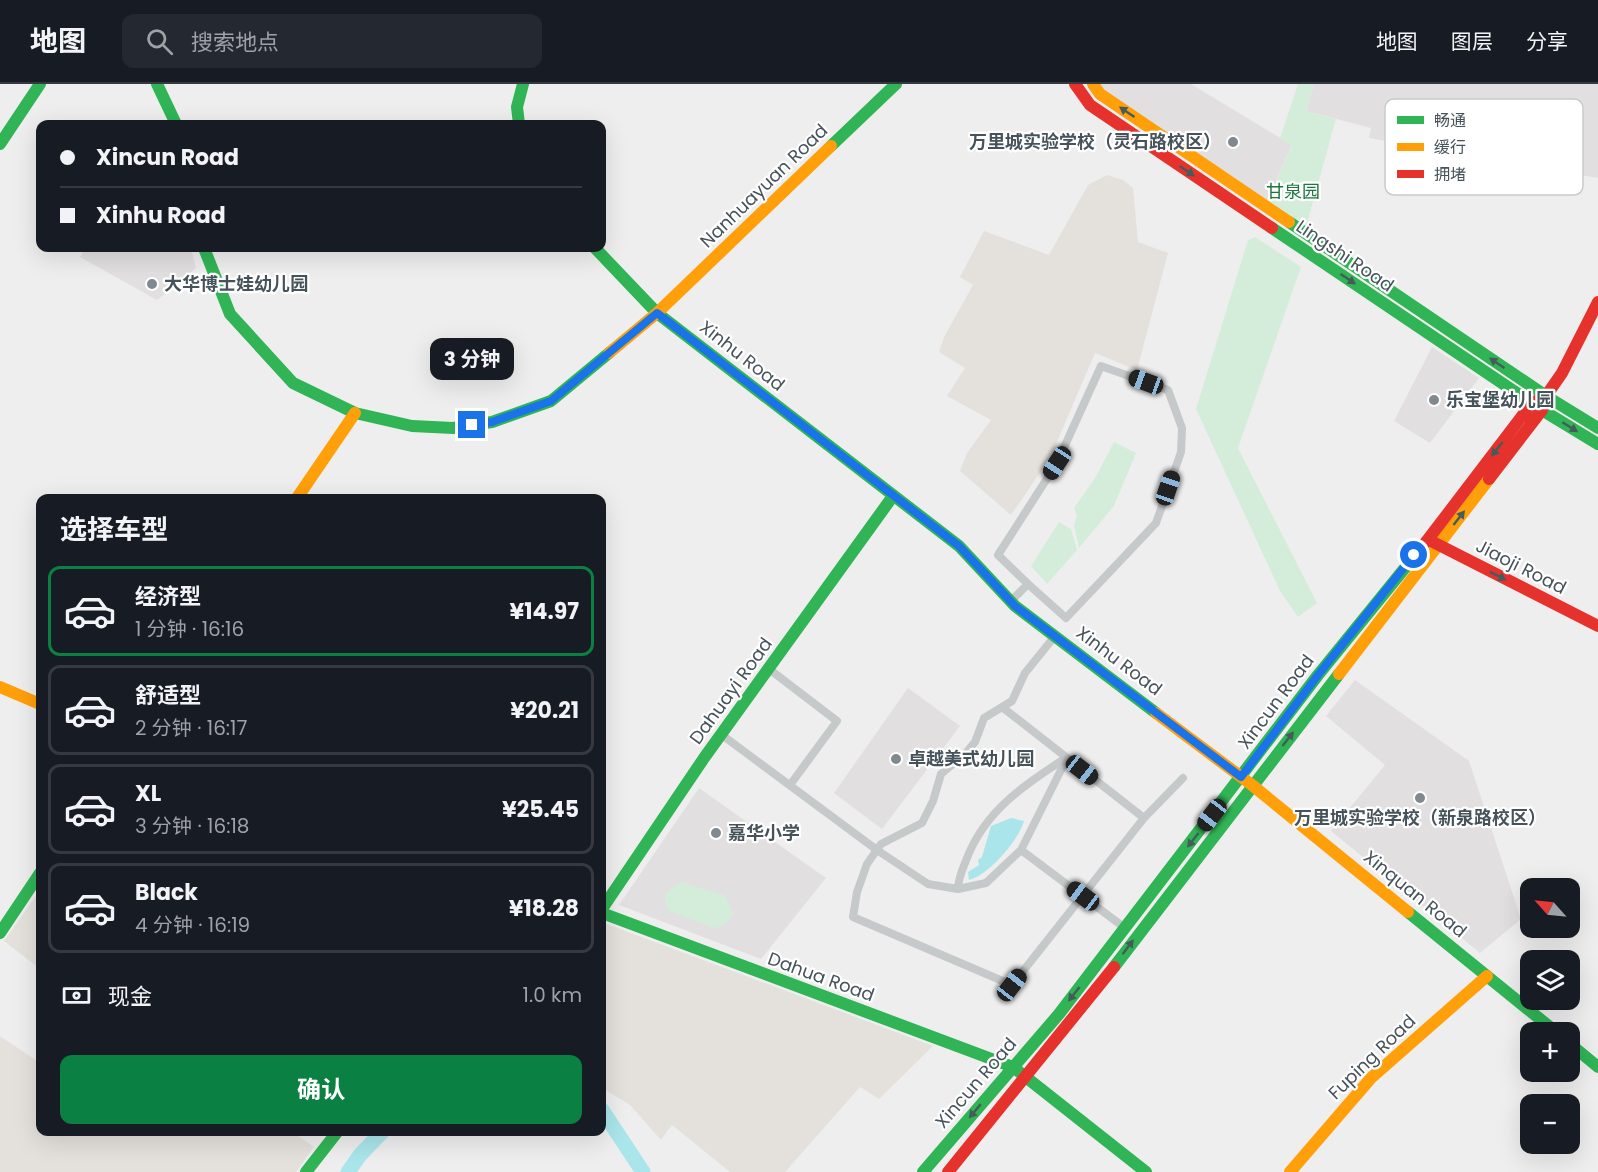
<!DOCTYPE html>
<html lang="zh">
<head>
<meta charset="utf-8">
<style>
	:root { --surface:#171b24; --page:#242831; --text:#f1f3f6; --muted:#9ea1a6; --line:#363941; --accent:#0b8043 }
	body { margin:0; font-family:Poppins,"Noto Sans SC",sans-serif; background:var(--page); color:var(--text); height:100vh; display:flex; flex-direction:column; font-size:22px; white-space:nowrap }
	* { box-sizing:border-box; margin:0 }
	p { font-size:20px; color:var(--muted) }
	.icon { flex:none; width:33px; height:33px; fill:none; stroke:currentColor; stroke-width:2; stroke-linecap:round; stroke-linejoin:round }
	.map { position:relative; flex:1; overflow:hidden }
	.drawer { position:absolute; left:36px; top:410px; width:570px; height:642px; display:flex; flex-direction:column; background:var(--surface); border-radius:12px; box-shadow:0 6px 24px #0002 }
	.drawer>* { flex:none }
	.hud { position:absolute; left:36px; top:36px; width:570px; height:132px; border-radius:12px; box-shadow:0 6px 24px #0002; display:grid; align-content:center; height:132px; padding:0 24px; background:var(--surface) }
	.needle { width:39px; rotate:297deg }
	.tools { position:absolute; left:1520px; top:794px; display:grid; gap:12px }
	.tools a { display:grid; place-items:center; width:60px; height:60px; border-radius:12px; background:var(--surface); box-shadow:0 6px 24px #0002; font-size:30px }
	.end { position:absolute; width:27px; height:27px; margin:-14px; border:8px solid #1a73e8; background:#fff; box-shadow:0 0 0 3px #fff }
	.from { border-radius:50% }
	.bubble { position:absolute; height:42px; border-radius:12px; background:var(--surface); box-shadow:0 6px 24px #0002; font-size:20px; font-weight:700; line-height:42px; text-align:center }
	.car { position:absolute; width:18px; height:36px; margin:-18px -9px; border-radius:8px; box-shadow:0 0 4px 2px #0007; background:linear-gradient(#222 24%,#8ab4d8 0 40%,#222 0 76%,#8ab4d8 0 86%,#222 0) }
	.hud b { display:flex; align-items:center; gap:21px; height:57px; font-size:22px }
	.hud b+b { border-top:2px solid var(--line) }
	.hud i { width:15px; height:15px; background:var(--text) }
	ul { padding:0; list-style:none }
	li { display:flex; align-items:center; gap:18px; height:90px; margin:0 12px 9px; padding:0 12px; border:3px solid var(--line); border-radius:12px }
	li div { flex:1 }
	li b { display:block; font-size:22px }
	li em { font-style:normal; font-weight:700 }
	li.on { border-color:var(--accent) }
	li>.icon { width:54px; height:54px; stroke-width:1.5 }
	h2 { padding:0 24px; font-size:27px; line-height:72px }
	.pay { display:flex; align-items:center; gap:15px; height:66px; padding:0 24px; font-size:22px }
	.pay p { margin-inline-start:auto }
	.primary-button { display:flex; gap:12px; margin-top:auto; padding:12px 24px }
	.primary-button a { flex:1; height:69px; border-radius:12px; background:var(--accent); color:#fff; font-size:24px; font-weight:700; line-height:69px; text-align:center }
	header { display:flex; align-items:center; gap:36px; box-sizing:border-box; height:84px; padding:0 30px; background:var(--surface); border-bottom:2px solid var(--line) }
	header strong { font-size:28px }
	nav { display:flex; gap:33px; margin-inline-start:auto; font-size:21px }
	.search { width:420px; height:54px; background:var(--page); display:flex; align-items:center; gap:15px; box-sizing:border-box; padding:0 21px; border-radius:12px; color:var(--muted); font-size:22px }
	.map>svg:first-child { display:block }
</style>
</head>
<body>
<header>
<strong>地图</strong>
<div class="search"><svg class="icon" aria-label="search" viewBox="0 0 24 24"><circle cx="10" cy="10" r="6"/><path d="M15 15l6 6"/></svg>搜索地点</div>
<nav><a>地图</a><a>图层</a><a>分享</a></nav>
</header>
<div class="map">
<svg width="1598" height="1088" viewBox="0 0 1598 1088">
	<rect width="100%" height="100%" fill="#efeeee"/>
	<!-- commercial -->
	<path fill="#e4e0dc" d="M1107,91l16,5 10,8 5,54 30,11 -31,117 -42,-17 -45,105 -39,57 -51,-44 7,-18 24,-33 -44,-24 18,-28 -26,-16 5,-15 29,-52 -13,-8 24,-46 65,24 39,-70z
		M40,806v79l-36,-28z
		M604,839l161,60 168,63 -54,53 -19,-12 -75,85h-55l-58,-47 -11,15 -31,-35 -28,-17v-163z
		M0,952l40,27v68h251l23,16 -18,25h-296z"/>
	<!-- education -->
	<path fill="#e1dfe0" d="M1100,0h91l101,61 -25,56 -163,-110z
		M1314,0h284v94l-229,-40 2,-10 -65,-17z
		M86,164h105l5,20 -39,32 -77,-43z
		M1432,263l47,31 -49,65 -36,-22z
		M1355,596l114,81 52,158 -41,34 -149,-122 54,-66 -59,-49z
		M908,604l52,38 -78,103 -48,-36z
		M699,704l127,90 -65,81 -142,-54z"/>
	<!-- green -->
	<path fill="#d4edda" d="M1298,0h16l-8,27 30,8 -30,108 -39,-26 25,-55 -12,-8z
		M1255,153l46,30 -63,181 79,155 -19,14 -18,-26 -84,-182 52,-169z
		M1114,358l22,11 -22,53 -35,42 -5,-23 3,-9 -3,-8 21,-30z
		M1059,438l12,7 6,21 -30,34 -16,-18z
		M681,798l45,14 7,18c-5,8 -9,12 -19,14l-45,-17 -4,-9 1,-9z"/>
	<!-- water -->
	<path fill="#a9e5ea" d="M1011,734l13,3c-5,19 -36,55 -55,59l-1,-8 11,-7 -1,-5 4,-3 9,-31z"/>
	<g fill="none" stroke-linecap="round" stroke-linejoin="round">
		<!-- river -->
		<path stroke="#a9e5ea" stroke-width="15" d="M602,1026l41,62
			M348,1088l12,-17 23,-24"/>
		<!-- street -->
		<path stroke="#c6c9ca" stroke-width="8" d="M1011,517l17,-17 38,34 90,-95 25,-71 1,-24 -14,-38 -67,-24 -44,97 -59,92 30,29
			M769,585l68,52 -47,64
			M1002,623l142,111 -132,167 -159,-68 4,-25 10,-28 14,-20 41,-21 11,-22 8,-27 25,-21 9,-11 9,-24 28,-17 13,-28 30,-37
			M722,651l155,115 51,34 30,5 28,-6 35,-33 46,-92
			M1144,734l39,-40
			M1021,766l104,78
			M958,805c0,-11 5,-21 9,-31 18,-47 58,-74 99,-100"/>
		<!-- fast -->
		<path stroke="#30b455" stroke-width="12" d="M157,0l19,40
			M519,40l-2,-17 6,-23
			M0,60l40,-60
			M831,62l65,-62
			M1289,138l257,174 52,32
			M1272,144l270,182 56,34
			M204,164l26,66 63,69 62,30 57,13 41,2 39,-6 59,-21 58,-48
			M595,164l62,65 302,233 56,60 141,107
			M602,825l102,-151 189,-262
			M1408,828l148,120
			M602,829l411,154 133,105
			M0,849l40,-60
			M1114,883l225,-293
			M1569,959l29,24
			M306,1088l32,-41
			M923,1088l136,-158 259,-339 108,-133"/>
		<!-- slow -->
		<path stroke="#ff9f0a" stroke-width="12" d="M1093,0l7,10 189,128
			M609,269l48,-40 174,-167
			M297,414l58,-85
			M1339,590l150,-195
			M0,603l40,17
			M1156,629l96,72 156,127
			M1290,1088l81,-94 116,-102"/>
		<!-- jam -->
		<path stroke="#e5322d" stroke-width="12" d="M1075,0l15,21 182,123
			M1489,395l53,-69 4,-14 16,-23 36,-71
			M1431,457l167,85
			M1426,458l106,-139 14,-7
			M948,1088l166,-205"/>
	</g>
	<!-- one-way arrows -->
	<defs><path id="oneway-solid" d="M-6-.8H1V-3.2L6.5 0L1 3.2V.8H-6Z" transform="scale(1.5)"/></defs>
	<g fill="#445d5a">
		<use href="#oneway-solid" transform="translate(1127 28) rotate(-146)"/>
		<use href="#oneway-solid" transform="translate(1187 87) rotate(34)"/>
		<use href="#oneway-solid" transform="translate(1348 195) rotate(34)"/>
		<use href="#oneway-solid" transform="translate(1497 279) rotate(-146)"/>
		<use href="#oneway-solid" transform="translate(1570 343) rotate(32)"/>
		<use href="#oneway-solid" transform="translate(1497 365) rotate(128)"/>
		<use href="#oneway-solid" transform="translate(1459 434) rotate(-52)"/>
		<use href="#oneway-solid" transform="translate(1498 492) rotate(27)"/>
		<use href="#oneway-solid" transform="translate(1288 655) rotate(-52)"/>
		<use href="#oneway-solid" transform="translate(1193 756) rotate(128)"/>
		<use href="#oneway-solid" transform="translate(1128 863) rotate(-53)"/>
		<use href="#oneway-solid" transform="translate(1074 910) rotate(128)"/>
		<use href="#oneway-solid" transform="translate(975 1027) rotate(130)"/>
	</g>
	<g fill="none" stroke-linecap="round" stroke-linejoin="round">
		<!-- route -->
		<path stroke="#1a73e8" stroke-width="8" d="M472,341l20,-3 59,-21 106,-88 302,233 56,60 226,171 77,-102 96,-120"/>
	</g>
	<!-- markers -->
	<g fill="#81898e" stroke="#fff" stroke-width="2">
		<circle cx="1233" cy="58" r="6"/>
		<circle cx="152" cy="200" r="6"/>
		<circle cx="1434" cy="316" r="6"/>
		<circle cx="896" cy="675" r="6"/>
		<circle cx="1420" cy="714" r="6"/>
		<circle cx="716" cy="749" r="6"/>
	</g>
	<g text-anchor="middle" stroke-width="4.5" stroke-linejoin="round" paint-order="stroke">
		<!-- poi labels -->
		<g font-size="18" font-weight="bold" fill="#46535a" stroke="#fff" text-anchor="start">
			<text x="1221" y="64" text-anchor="end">万里城实验学校（灵石路校区）</text>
			<text x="164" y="206">大华博士娃幼儿园</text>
			<text x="1446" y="322">乐宝堡幼儿园</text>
			<text x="908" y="681">卓越美式幼儿园</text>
			<text x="1420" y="740" text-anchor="middle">万里城实验学校（新泉路校区）</text>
			<text x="728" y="755">嘉华小学</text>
		</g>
		<!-- street labels -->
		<g font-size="18" fill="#46535a" stroke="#fff">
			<text transform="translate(764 102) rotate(-44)" y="6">Nanhuayuan Road</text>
			<text transform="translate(1345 172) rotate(34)" y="6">Lingshi Road</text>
			<text transform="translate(742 272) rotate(38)" y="6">Xinhu Road</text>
			<text transform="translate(1521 483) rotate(27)" y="6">Jiaoji Road</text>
			<text transform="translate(1119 577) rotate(37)" y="6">Xinhu Road</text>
			<text transform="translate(731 607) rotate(-54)" y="6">Dahuayi Road</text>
			<text transform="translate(1276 618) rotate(-53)" y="6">Xincun Road</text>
			<text transform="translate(1415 810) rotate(39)" y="6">Xinquan Road</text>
			<text transform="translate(821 893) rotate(20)" y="6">Dahua Road</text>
			<text transform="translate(1372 973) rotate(-44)" y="6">Fuping Road</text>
			<text transform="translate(976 999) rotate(-49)" y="6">Xincun Road</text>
		</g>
		<!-- park labels -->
		<g font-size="18" fill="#1a783d" stroke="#fff">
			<text x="1293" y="114">甘泉园</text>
		</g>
	</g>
	<!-- legend -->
	<rect x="1385" y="15" width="198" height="96" rx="9" fill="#fff" stroke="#c8cbce" stroke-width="1.5"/>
	<rect x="1397" y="32" width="27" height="8" fill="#30b455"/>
	<rect x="1397" y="59" width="27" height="8" fill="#ff9f0a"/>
	<rect x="1397" y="86" width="27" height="8" fill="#e5322d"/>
	<g font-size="16" fill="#46535a">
		<text x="1434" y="42">畅通</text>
		<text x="1434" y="69">缓行</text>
		<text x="1434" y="96">拥堵</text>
	</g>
</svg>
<div class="tools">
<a><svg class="needle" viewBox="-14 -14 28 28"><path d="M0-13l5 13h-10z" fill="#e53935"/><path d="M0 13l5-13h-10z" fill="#9ea1a6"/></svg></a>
<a><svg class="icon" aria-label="layers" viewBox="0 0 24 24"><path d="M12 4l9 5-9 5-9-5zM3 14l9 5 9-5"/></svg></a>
<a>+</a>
<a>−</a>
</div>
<i class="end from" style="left:1414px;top:471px"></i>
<i class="end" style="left:472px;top:341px"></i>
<div class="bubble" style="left:430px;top:254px;width:84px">3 分钟</div>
<i class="car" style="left:1146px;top:298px;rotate:290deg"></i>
<i class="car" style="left:1057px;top:379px;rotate:213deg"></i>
<i class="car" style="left:1168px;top:404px;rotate:19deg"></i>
<i class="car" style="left:1082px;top:686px;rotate:128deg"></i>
<i class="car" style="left:1212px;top:731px;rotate:218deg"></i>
<i class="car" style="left:1083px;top:812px;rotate:307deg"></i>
<i class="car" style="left:1012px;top:901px;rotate:38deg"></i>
<div class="hud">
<b><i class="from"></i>Xincun Road</b>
<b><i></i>Xinhu Road</b>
</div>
<section class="drawer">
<h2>选择车型</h2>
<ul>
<li class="on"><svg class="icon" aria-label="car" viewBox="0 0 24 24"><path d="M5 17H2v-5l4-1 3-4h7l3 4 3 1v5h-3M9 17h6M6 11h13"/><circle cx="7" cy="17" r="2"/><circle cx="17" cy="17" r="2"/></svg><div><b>经济型</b><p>1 分钟 · 16:16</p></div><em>¥14.97</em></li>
<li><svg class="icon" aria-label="car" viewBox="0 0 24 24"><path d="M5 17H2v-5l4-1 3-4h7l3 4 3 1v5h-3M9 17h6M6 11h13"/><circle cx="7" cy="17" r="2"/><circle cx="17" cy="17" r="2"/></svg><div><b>舒适型</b><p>2 分钟 · 16:17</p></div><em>¥20.21</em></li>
<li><svg class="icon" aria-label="car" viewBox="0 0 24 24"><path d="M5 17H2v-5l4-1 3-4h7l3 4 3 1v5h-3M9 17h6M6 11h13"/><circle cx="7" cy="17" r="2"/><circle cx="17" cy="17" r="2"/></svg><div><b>XL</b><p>3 分钟 · 16:18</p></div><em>¥25.45</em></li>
<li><svg class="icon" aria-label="car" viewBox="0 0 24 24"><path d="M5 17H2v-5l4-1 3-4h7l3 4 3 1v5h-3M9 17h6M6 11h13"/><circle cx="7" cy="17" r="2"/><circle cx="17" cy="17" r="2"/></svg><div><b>Black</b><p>4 分钟 · 16:19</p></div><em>¥18.28</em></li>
</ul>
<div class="pay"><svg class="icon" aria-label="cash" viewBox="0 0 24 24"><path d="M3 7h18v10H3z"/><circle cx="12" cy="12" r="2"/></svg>现金<p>1.0 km</p></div>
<div class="primary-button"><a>确认</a></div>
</section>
</div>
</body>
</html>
